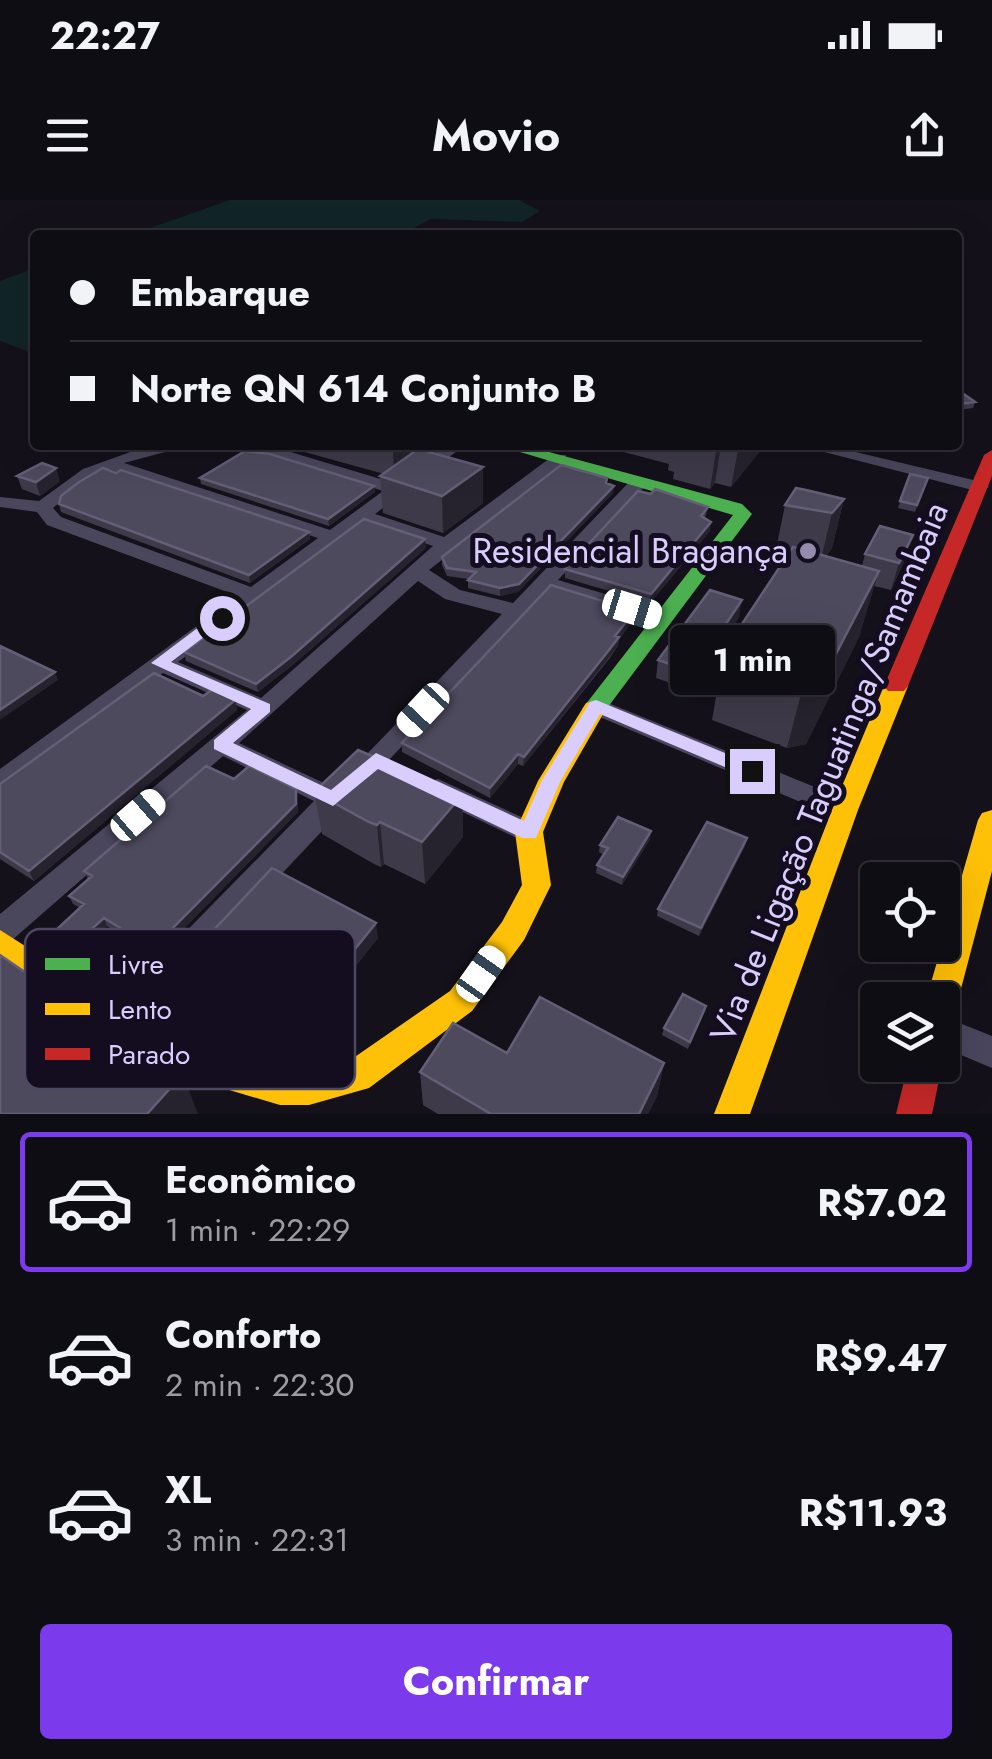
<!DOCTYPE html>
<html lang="pt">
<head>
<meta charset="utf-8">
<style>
	:root { --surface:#0f0d14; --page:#1d1b22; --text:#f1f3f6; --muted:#9b9ca0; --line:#2f2d34; --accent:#7c3aed }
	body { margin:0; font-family:Jost,sans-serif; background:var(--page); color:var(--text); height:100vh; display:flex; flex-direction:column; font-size:38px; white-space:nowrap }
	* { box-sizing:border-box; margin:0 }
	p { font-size:32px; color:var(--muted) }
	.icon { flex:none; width:55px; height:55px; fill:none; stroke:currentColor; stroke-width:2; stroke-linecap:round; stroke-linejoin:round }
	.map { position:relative; height:914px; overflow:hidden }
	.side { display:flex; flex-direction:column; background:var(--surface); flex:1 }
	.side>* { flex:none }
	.hud { position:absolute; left:30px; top:30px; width:932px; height:220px; border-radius:10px; box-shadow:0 10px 40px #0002,0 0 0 2px var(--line); display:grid; align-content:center; height:220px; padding:0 40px; background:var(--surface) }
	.controls { position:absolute; left:860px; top:662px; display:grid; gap:20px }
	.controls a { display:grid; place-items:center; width:100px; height:100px; border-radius:10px; background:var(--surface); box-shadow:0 10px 40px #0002,0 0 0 2px var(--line); font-size:50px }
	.end { position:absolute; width:45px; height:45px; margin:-22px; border:12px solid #d9cdfd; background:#111; box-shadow:0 0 0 5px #111 }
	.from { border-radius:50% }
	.bubble { position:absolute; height:70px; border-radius:10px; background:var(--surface); box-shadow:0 10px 40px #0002,0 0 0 2px var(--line); font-size:32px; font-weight:700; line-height:70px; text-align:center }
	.car { position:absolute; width:30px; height:60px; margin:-30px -15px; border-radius:12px; box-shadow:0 0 8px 2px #0007; background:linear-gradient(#fff 24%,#345 0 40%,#fff 0 76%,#345 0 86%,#fff 0) }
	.hud b { display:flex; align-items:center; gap:35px; height:95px; font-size:38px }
	.hud b+b { border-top:2px solid var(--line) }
	.hud i { width:25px; height:25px; background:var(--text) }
	ul { padding:18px 0 0; list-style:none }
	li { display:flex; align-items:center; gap:30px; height:140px; margin:0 20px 15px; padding:0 20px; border:5px solid transparent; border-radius:10px }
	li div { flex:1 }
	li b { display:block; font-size:38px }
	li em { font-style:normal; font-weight:700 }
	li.on { border-color:var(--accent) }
	li>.icon { width:90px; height:90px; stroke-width:1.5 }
	.primary-button { display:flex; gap:20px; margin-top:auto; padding:20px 40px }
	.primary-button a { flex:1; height:115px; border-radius:10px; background:var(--accent); color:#fff; font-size:40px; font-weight:700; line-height:115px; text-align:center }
	.status { display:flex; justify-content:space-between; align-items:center; height:70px; padding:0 50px; background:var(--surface); direction:ltr }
	.status svg { height:28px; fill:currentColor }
	header { display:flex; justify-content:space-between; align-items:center; height:130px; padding:0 40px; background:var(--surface); font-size:45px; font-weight:700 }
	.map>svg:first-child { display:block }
</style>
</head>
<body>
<div class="status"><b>22:27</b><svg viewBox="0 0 49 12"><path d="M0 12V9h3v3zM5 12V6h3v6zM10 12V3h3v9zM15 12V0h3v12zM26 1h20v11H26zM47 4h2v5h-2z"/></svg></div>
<header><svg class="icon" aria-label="menu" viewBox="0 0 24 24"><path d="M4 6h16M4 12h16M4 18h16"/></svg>Movio<svg class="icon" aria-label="share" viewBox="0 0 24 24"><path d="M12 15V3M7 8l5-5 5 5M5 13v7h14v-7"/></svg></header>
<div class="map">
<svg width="992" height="914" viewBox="0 0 992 914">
	<rect width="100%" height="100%" fill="#14111b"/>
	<!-- green -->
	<path fill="#112427" d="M230,0h289l21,11 -18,11 -91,-3 -30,16h-271z
		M35,68v86l-35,-13v-60z"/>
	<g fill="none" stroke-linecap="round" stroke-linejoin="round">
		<!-- street -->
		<path fill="#4a465c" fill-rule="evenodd" d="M150,245h41l-67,18 206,67 53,-39 -141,-46h25l127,38 52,-38h19l-90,69 69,23 110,-82h12v8l-137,107 31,20 53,13 120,-125h12v8l-87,94 111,33 3,5 -11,6 -112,-34 -419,445 -12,4 -12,-4 -4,-11 4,-11 208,-212 -91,-45 -212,185 -11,4v-31l247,-204 -84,-37 -154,116 -9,2v-22l238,-173 -191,-71 -10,-13 -37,-5v-10l39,4 44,-32zM109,269l209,69 -67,49 -190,-70 -8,-9 26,-22zM364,323l69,23 -172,152 -83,-36zM418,381l27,18 57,15 -135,140 -37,32 -91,-43z
			M797,245h29l160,38 3,4 -9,5z
			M596,498l258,105 4,7 -4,7 -9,3 -9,-3 -248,-105 -4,-6z
			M438,579l101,46 4,7 -4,7 -10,4 -10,-4 -90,-43 -4,-7 4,-7z
			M942,816l50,20v32l-50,-21z"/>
		<!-- fast -->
		<path fill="#4caf50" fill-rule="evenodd" d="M496,245h27l219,59 10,10 -150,201h-16l-4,-6 151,-194z"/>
		<!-- slow -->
		<path fill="#ffc107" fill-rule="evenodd" d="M896,478l12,8 -50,124 -108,304h-36l118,-304 52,-124z
			M594,501l12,8 -42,73 -21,50 8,53 -27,55 -52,71 -103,77 -60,17h-29l-91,-27 -83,-43 -106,-75v-30l130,83 65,35 85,23h29l40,-10 101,-70 52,-69 20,-37 -7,-53 23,-51 48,-78z
			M992,610v61l-34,129 -5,10 -11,4v-14h-16l52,-180 4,-7z"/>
		<!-- jam -->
		<path fill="#c62828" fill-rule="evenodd" d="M992,250v26l-84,210 -4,5h-16l-4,-5 100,-231z
			M908,865h34l-10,49h-36z"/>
	</g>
	<!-- wall -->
	<path fill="#3e3a4a" d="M958,190l17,12 -2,6 -15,2z
		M290,245h148l-9,7 54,51 -40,30 -60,-20 -3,-37 4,-2 -94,-26z
		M597,245h168l-34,42 -16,-4 -5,6 -37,-10 1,-7 -6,-2 1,-6z
		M910,274l18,4 -13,34 -17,-4z
		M17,276l43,5 -20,15 -18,-7z
		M200,278l174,8 1,6 -46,34 -128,-42z
		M607,278v6l6,9 -95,99 -18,4 -32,-8v-9l-21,-3 -5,-11v-8z
		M844,299l-12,49 -6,8 36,10 3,-12 39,8 -13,28 -17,-4 -15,51 -53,107 -19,4 -75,-28 12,-69 63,-95 -12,-2 10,-49z
		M59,304l250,28 1,7 -60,44 -189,-71z
		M708,307l-3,11 5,13 -60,72 -85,-25v-9z
		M426,348l-132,116 -36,28 -72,-31 -2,-9z
		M635,411l-1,9 -15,19 -1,7 -9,13 -86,107 -5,-2 -28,34 -88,-46v-9z
		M739,417l-48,73 -35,-12 2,-18z
		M203,496l32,4 2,10 -203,171 -34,-22v-75z
		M234,579l62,10 2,23 -142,145 -49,-31 -27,26 -21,-13 -4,-8 25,-23 -7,-4 -4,-8 19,-17 -4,-8z
		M314,592l148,3 1,42 -38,47 -41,-20 -3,3 -7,-3 -52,-30z
		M747,638l-2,8 -46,90 -42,-20 1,-7z
		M650,639l-28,46 -26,-12 1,-8 7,-10 -5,-3 1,-7z
		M378,738l-73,92 -106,-64 -5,-15z
		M706,806l-18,43 -26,-14 2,-7z
		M507,853l157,10 -7,33 -9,18h-210l-15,-9 -3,-33z"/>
	<!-- shaded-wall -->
	<path fill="#26232f" d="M402,245h36l-44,31 -1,-25z
		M717,245h4l-6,38 -5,6z
		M739,245h26l-34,42z
		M483,267v36l-40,30 -1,-37z
		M56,268l4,13 -20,15 -4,-14z
		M374,286l1,6 -46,34 -1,-7z
		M614,286l-1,7 -95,99 -18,4v-8z
		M844,299l-12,49 -12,15 12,-50z
		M711,322l-1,9 -60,72 1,-9z
		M309,332l1,7 -60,44 -1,-8z
		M913,335l-9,27 -13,28 8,-27z
		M425,339l1,9 -132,116 -36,28 -2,-8z
		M879,371l-20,66 -53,107 -19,4 18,-70z
		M742,400l-3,17 -48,73 3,-18z
		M635,411l-1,9 -15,19 -1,7 -95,120 1,-9z
		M55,472l3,8 -58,40v-10z
		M235,500l2,10 -203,171 -5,-10z
		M518,554v10l-28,34v-10z
		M296,589l2,23 -142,145 -3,-9z
		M462,595l1,42 -38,47 -3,-42z
		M380,622l4,42 -3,3 -4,-42z
		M651,631l-1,8 -28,46 1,-8z
		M747,638l-2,8 -46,90 2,-8z
		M104,718l3,8 -27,26 -4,-9z
		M376,723l2,15 -73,92 -3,-15z
		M664,863l-7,33 -9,18h-9z
		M183,874l15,40h-51z"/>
	<!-- building -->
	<path fill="#4e4a5e" stroke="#645e77" stroke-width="2.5" d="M958,190l17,12 -17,2z
		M368,245h34l-9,6z
		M418,249l65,18 -41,29 -62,-20z
		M245,251l25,3 104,32 -46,33 -128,-41z
		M42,263l14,5 -20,14 -19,-6z
		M561,265l46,13 -1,5 8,3 -95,98 -19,4 -32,-8 8,-8 -29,-4 -5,-11z
		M103,268l13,5 5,-3 188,62 -60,43 -190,-71 2,-8 18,-14z
		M910,274l18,4 -11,27 -17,-4z
		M796,288l10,2 38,9 -12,14 -47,-8z
		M655,289l53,18 -7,9 10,6 -60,72 -86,-25 73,-78 13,3z
		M364,319l61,20 -133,117 -36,28 -72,-32z
		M880,326l33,9 -14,28 -34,-9z
		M793,347l86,24 -54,104 -20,3 -81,-27z
		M551,385l84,26 -20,25 4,1 -10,13 -85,107 -6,-3 -28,34 -88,-45z
		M710,390l32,10 -48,72 -36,-12z
		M0,446l55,26 -55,38z
		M154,473l49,23 9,-6 23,10 -206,171 -29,-19v-68z
		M358,550l104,45 -40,47 -42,-20 -3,3 -8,-3 -55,-30z
		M206,566l28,13 15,-13 47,23v15l-143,144 -49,-30 -28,25 -21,-12 29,-27 -15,-8 23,-20 -8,-5z
		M618,617l33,14 -28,46 -26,-12 11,-17 -8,-3z
		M707,622l40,16 -46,90 -43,-19z
		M272,668l104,55 -74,92 -108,-64z
		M0,755l102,70 81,49 -36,40h-147z
		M683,794l23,12 -16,36 -26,-14z
		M540,797l124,66 -25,51h-148l-71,-42 33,-49 54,30z"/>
	<!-- route -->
	<path fill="#d9cdfd" d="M216,414l13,4 -58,44 99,42v8l-37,31 98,47 45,-37 148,68 17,-39 49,-80 6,-2 163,67 3,4 -3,5h-13l-146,-62 -40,68 -24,56h-14l-144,-69 -45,37 -119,-57v-9l37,-31 -100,-46z"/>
	<!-- markers -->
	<circle fill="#948bae" stroke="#130d1f" stroke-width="4" cx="808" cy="351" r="10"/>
	<g text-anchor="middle" stroke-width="10" stroke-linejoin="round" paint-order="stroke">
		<!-- poi labels -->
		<g font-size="35" fill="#d9cdfd" stroke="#130d1f" text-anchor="end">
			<text x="788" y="363">Residencial Bragança</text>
		</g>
		<!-- street labels -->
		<g font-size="35" fill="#d9cdfd" stroke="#130d1f">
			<text transform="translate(829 572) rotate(-68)" y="12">Via de Ligação Taguatinga/Samambaia</text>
		</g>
	</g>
	<!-- legend -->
	<rect x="25" y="729" width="330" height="160" rx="15" fill="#130d1f" stroke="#4e4762" stroke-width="2.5"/>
	<rect x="45" y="758" width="45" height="12" fill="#4caf50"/>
	<rect x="45" y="803" width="45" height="12" fill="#ffc107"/>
	<rect x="45" y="848" width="45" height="12" fill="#c62828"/>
	<g font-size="28" fill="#d9cdfd">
		<text x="108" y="774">Livre</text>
		<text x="108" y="819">Lento</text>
		<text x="108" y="864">Parado</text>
	</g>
</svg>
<div class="controls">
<a><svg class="icon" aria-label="locate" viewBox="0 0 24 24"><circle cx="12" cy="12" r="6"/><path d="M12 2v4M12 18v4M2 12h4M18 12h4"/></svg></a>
<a><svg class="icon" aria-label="layers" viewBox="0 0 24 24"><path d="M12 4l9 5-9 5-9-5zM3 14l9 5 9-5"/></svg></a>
</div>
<i class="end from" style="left:222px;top:418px"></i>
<i class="end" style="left:752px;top:571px"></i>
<div class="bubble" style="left:670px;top:425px;width:165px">1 min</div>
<i class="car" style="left:632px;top:409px;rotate:107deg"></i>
<i class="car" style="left:423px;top:510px;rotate:223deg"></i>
<i class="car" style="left:138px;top:615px;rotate:49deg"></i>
<i class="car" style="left:481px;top:774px;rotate:35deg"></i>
<div class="hud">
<b><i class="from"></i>Embarque</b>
<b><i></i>Norte QN 614 Conjunto B</b>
</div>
</div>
<section class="side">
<ul>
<li class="on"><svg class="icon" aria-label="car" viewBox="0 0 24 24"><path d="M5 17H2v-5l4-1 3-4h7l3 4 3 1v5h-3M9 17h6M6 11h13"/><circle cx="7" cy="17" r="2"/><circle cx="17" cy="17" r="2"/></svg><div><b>Econômico</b><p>1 min · 22:29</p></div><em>R$7.02</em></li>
<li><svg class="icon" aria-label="car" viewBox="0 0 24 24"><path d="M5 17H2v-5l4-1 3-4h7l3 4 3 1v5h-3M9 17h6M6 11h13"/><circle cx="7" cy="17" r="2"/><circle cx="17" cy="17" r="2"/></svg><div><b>Conforto</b><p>2 min · 22:30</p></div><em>R$9.47</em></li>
<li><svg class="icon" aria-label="car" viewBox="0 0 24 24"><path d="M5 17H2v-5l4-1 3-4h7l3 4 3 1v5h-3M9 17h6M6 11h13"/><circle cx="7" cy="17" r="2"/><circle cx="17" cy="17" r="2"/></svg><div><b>XL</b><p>3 min · 22:31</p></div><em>R$11.93</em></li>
</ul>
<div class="primary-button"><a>Confirmar</a></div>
</section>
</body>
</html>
